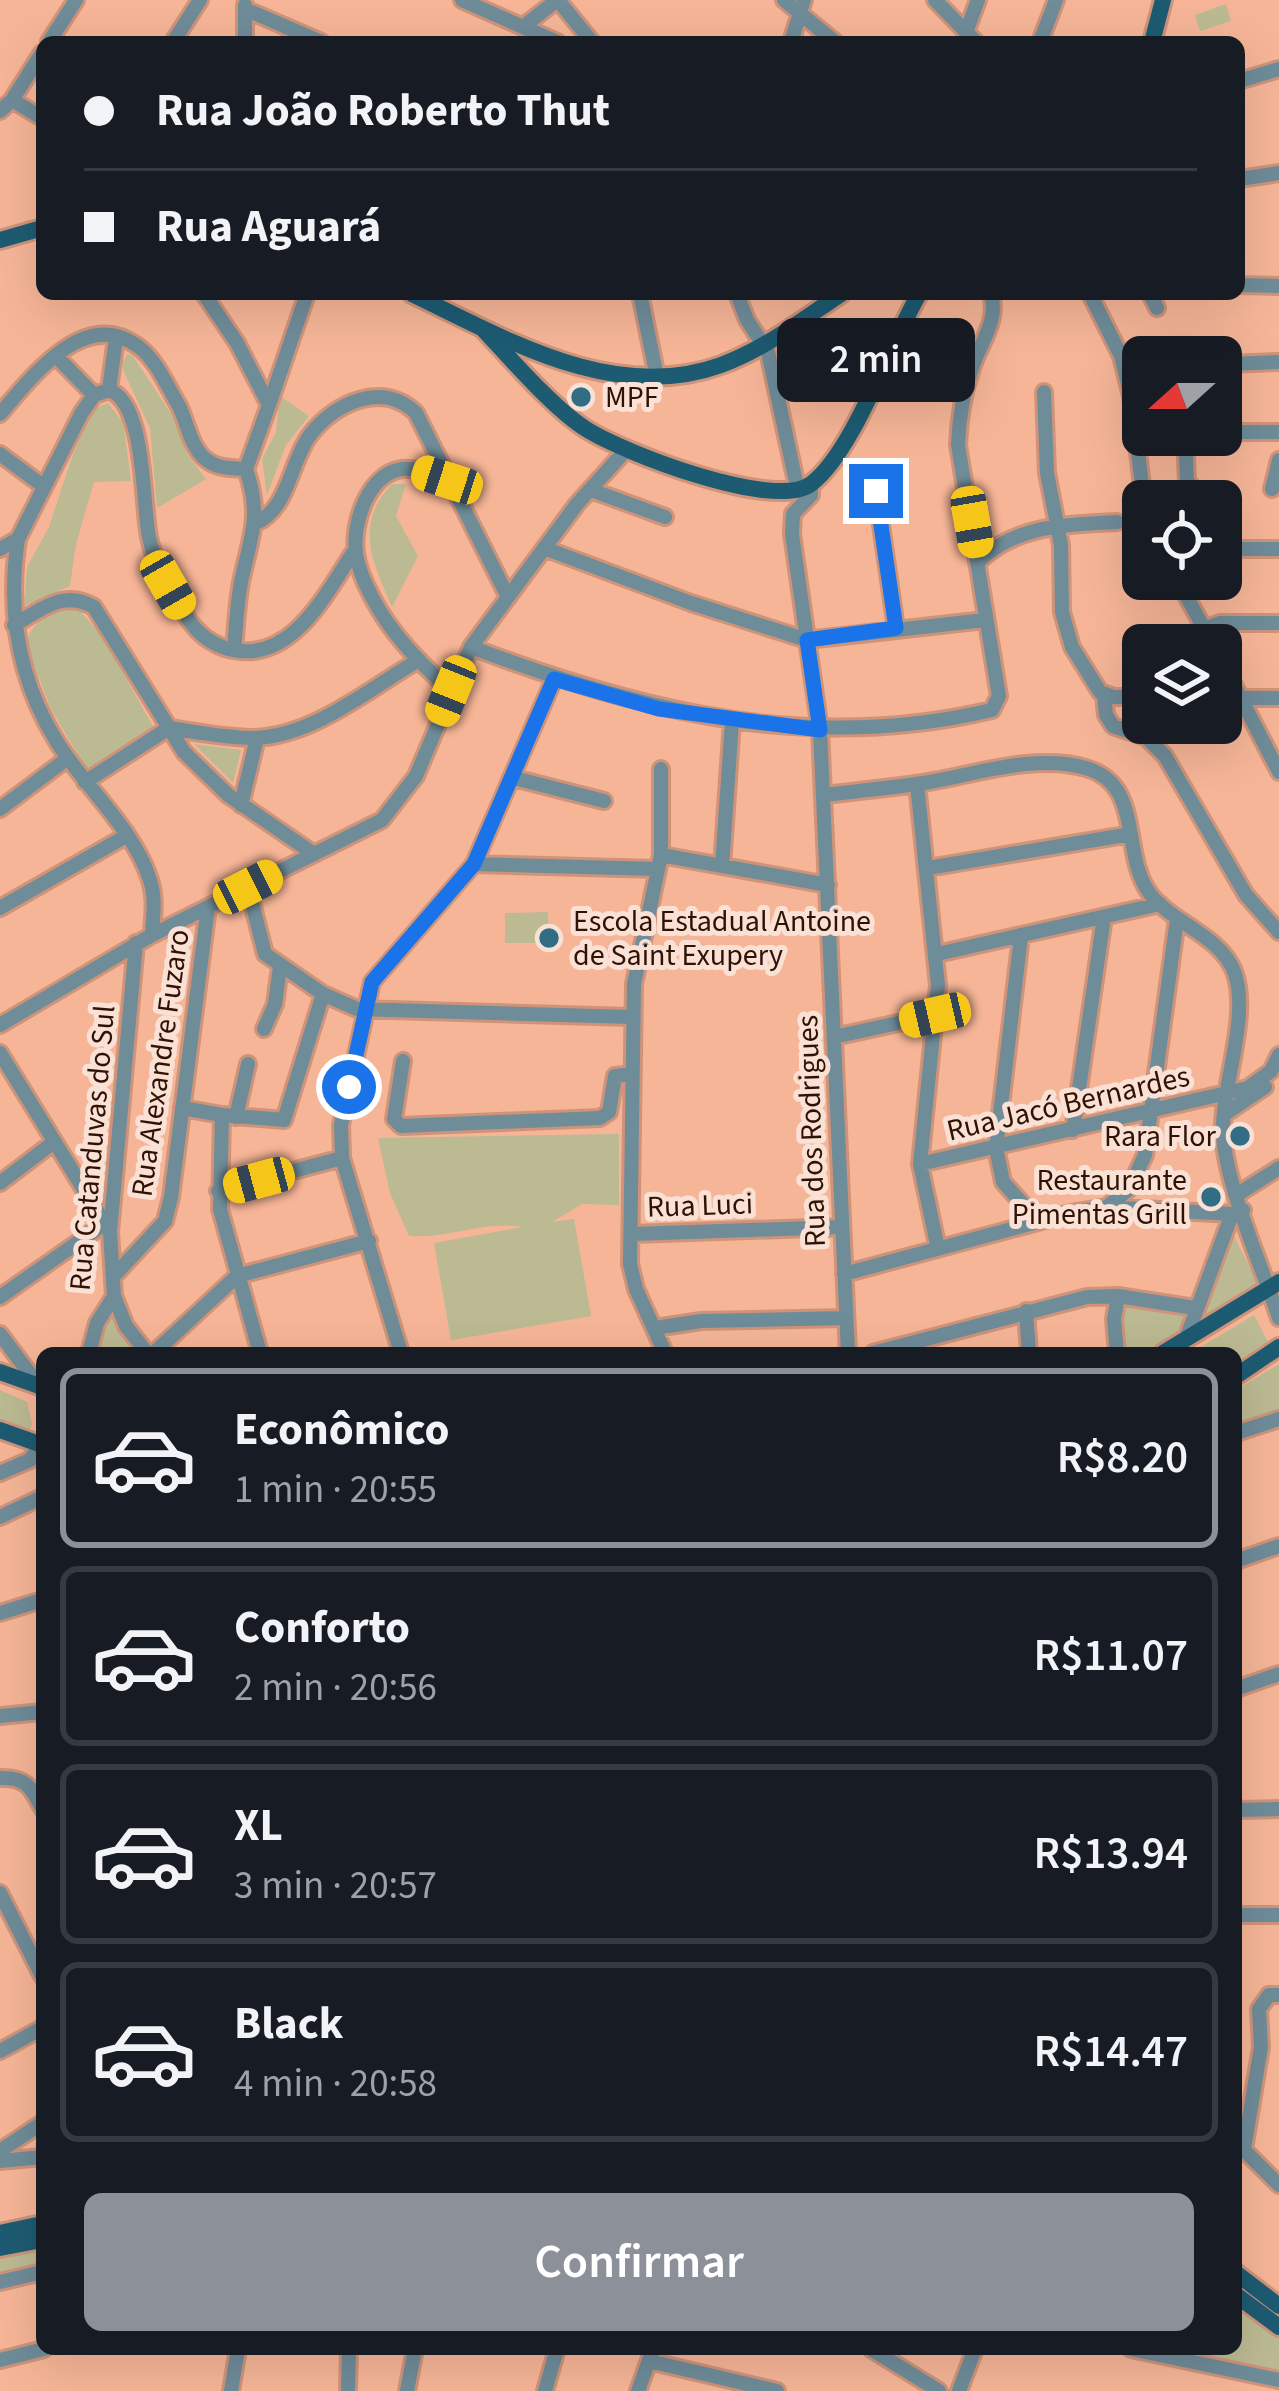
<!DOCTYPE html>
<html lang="pt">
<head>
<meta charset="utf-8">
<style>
	:root { --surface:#171b24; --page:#242831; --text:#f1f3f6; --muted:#9ea1a6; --line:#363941; --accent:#8c9099 }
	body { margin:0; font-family:"Source Sans 3",sans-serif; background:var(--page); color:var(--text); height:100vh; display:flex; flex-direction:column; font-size:45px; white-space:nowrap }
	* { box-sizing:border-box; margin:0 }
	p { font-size:39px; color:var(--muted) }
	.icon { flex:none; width:66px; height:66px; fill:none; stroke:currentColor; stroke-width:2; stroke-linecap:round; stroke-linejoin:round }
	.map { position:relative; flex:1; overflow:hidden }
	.details { position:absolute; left:36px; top:1347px; width:1206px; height:1008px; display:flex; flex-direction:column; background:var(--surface); border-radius:18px; box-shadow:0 12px 48px #0002 }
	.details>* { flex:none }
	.guide { position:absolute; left:36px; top:36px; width:1209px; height:264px; border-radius:18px; box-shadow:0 12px 48px #0002; display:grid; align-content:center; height:264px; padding:0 48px; background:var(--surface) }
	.needle { width:78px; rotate:249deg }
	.buttons { position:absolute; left:1122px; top:336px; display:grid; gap:24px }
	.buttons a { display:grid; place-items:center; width:120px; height:120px; border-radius:18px; background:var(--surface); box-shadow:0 12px 48px #0002; font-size:60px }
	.end { position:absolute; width:54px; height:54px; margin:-27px; border:15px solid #1a73e8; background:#fff; box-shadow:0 0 0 6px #fff }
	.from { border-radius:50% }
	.bubble { position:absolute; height:84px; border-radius:18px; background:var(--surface); box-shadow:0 12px 48px #0002; font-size:39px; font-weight:600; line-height:84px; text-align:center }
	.car { position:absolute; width:36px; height:72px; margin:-36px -18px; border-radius:15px; box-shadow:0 0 9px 3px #0007; background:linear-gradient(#f5c518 24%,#345 0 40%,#f5c518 0 76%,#345 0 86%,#f5c518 0) }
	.guide b { display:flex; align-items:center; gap:42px; height:114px; font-size:45px }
	.guide b+b { border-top:3px solid var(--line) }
	.guide i { width:30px; height:30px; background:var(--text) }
	ul { padding:21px 0 0; list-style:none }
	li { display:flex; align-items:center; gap:36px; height:180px; margin:0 24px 18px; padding:0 24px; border:6px solid var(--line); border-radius:18px }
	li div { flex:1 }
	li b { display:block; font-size:45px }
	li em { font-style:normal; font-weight:600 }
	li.active { border-color:var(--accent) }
	li>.icon { width:108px; height:108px; stroke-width:1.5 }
	.primary-button { display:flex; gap:24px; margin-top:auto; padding:24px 48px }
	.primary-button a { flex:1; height:138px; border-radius:18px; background:var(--accent); color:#fff; font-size:48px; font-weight:600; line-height:138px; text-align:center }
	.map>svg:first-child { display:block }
</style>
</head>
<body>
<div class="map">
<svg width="1279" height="2391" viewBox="0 0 1279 2391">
	<rect width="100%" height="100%" fill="#f6b597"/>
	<!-- green -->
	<path fill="#bbba92" d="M1226,4l5,17 -31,10 -5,-16z
		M128,354l5,2 44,67 10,31 19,25 -49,29 -7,-80 -26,-56 -2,-9z
		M280,396l29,20 -23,29 -19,50 -5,-36 14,-27z
		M108,403l15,19 8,59 -37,1 -18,62 -6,42 -46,20 3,-39 22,-40 24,-73 21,-45z
		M392,484h14l-10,32 22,40 -26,51c-19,-45 -39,-82 0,-123z
		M77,608l24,26 53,94 -67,42 -36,-61 -25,-64c4,-24 28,-35 51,-37z
		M194,744l47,6 -8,33z
		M548,912l1,31h-44v-30z
		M619,1134v71l-37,-1 -30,18 22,-3 17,97 -140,24 -17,-97 89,-16c-40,-7 -75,12 -114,9l-19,-43 -12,-55z
		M1232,1232l30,60 -67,39z
		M1124,1300l64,16c-23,36 -24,37 -67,37z
		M109,1313l26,40h-41z
		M1254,1315l14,27 -32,20v-9h-45z
		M1279,1364v51l-43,12v-37z
		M0,1390l27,12 5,22 -4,11 -28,-11z
		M42,2245v22l-42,10v-24z
		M1236,2304l43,32v35l-80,-18 1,-4h36z"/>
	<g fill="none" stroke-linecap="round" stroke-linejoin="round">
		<!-- minor casing -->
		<g stroke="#ce947a" stroke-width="20">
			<path id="minor" d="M462,0l95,42
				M558,0l34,42
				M784,0l51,42
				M935,0l41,42
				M245,5v37
				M245,9l76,33
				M524,26l33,-26
				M966,32l12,-32
				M49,42l27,-42
				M173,42l27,-42
				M791,42l13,-42
				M1040,42l16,-42
				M1239,81l40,-12
				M12,100l30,18
				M0,111l12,-11 30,-47
				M1239,179l40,-6
				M1239,285l40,1
				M640,294l17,83
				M737,294l10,26 21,32 30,139
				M1090,294l31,62 10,40 13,105
				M1150,294l7,14
				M56,356l38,39
				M1229,364l50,-2
				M109,390l7,-52
				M1044,392l3,81 14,72 1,67 10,35 28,45 14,5h29
				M269,405l38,-111
				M0,414c30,-35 83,-106 136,-69 20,13 31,41 43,61 8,16 11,38 24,51 13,12 26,11 43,12l23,-64 -32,-62 -33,-49
				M1221,432h58
				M1225,432l5,-81
				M1185,435l2,46 11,13
				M0,454l43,32
				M447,480c-14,-4 -30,-13 -45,-11 -34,5 -50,54 -46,84 2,15 9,31 16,44 19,37 48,66 79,94
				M811,483v12l-18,19 -1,20 28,196 28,623
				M1272,489l7,-29
				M591,490l74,27
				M876,491l20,137
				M256,523c33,-15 34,-61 54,-88 25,-33 74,-54 106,-22l92,184
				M18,539c-11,73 0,140 39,203 28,45 77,87 93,138 6,18 3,36 2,55
				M544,548l147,55 116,37 178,-20
				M0,549l18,-10 63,-125 13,-19 15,-5c37,13 33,113 40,147 5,25 17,46 30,68 12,20 23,35 46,43 66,20 100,-54 130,-98
				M1221,549h58
				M979,561c39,-37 88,-36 138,-39
				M1177,579l36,66
				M14,625c27,-15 49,-36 80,-18l90,145 44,43 86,59
				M1205,629l15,-6h59
				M471,647c171,65 338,106 521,63l7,-14 -41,-251c1,-26 5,-52 14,-77 8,-25 27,-47 19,-74
				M234,650c2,-23 3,-46 7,-68 10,-47 21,-65 5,-113
				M1221,660l58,112
				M1104,694l2,21 7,11 33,11 19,19 81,139 33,37
				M1221,698h58
				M169,728c28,4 57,10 85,10 59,-2 114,-48 163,-77
				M661,769v86l-27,129 -4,280 6,25 29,64
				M514,778l90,23
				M85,782l84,-54
				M917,784l21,201 -18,179 18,85
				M824,795c33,-4 66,-7 99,-12 51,-8 112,-30 163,-15 57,17 35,82 62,123 22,32 71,43 86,80 17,45 -13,115 -11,163 3,52 39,133 56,184
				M241,805l16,-67
				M0,809l68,-51
				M661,855l167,30
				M474,864l184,5
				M722,866l10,-145
				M928,868l203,-34
				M248,887l17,67 58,40 34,15 275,8
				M0,908l126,-72
				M1021,936l-25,212 7,34 34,38
				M937,954l223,-50
				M0,1025l152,-90 230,-115 34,-44 55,-129 106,-143 49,-54
				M264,1029l11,-25 5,-37
				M834,1037l101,-22
				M0,1053l110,179
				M403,1061l-9,58 7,7 199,-8 9,-6 6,-36 17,-2
				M182,1108l40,7
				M1225,1114l40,-27
				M236,1117l12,-53
				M1073,1130l31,-213
				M920,1164l328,-76 23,-17 8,-16
				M0,1183l54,-41
				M218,1191l124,-33
				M1238,1194l41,-26
				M1107,1207l22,-18 16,-34 32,-236
				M632,1234l210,-7
				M844,1274l227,-61 36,-6 125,7 11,-4
				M113,1277l52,-56 6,-24 37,-290
				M114,1296l12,30 21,27
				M0,1297l104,-73
				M1026,1311l3,42
				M655,1328l46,-7 145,-3
				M0,1334l39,52
				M1186,1339l46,-125
				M89,1353l8,-30 17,-27 -4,-64 26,-289
				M154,1353l83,-77 132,-35
				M260,1353l-40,-144 2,-94 62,5 39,-126
				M401,1353l-59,-195 -1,-33 31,-143 102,-118 80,-185
				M873,1353l214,-56 31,-1 77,12
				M1117,1353l-3,-34 4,-23
				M1236,1433l43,-14
				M0,1473l30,-13 11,-16
				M0,1517l42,-20
				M1236,1561l43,-15
				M0,1613l42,-13
				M1236,1689l43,-15
				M0,1716l42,-4
				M0,1778c26,-1 31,9 42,30
				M1236,1810l43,-1
				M0,1893l42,83
				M1236,1915h43
				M0,2051l42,-23
				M1241,2147l38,38
				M1244,2149l17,-102 -2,-38 10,-14h10
				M0,2151l42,-28
				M0,2161l42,-4
				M0,2282l42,-10
				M871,2349l68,42
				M1131,2349l148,31
				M0,2360l44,-11
				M649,2361l128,30
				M231,2391l7,-42
				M348,2391l1,-42
				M407,2391l8,-42
				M545,2391l12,-42
				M638,2391l15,-42
				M959,2391l16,-42"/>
		</g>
		<!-- major casing -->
		<g stroke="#ce947a" stroke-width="22">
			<path id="major" d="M1152,42l11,-42
				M0,240l42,-12
				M412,294c94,45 202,110 309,71 44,-16 82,-46 120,-71
				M482,328c27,29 72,81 104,101 38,24 188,82 225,55 42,-31 80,-142 108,-190
				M1163,1353l116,-71
				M0,1372l42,15
				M1236,1376l43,-29
				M0,1430l42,15
				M0,2233l42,-9
				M0,2248l42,-8
				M1236,2273l43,33
				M1236,2295l43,32"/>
		</g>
		<!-- minor -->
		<use href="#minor" stroke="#6f8c99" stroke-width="14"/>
		<!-- major -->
		<use href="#major" stroke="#1d5b72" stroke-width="16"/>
	</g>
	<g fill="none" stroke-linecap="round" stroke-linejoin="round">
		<!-- route -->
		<path stroke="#1a73e8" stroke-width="15" d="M349,1087l23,-105 102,-118 80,-185 105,30 161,21 -13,-90 89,-12 -20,-137"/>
	</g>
	<!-- markers -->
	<g fill="#316d84" stroke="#fae1d5" stroke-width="4.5">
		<circle cx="581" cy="397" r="12"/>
		<circle cx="549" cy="938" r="12"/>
		<circle cx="1240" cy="1136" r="12"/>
		<circle cx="1211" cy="1197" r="12"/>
	</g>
	<g text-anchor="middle" stroke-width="10" stroke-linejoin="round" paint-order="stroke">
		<!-- poi labels -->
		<g font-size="30" fill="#301204" stroke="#fae1d5" text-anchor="start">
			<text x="605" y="407">MPF</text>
			<text x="573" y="931">Escola Estadual Antoine<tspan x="573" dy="34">de Saint Exupery</tspan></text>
			<text x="1216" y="1146" text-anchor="end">Rara Flor</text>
			<text x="1187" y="1190" text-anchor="end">Restaurante<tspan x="1187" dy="34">Pimentas Grill</tspan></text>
		</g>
		<!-- street labels -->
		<g font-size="30" fill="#301204" stroke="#fae1d5">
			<text transform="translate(160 1063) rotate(-82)" y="10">Rua Alexandre Fuzaro</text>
			<text transform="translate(1068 1103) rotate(-13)" y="10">Rua Jacó Bernardes</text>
			<text transform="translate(811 1131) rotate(-92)" y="10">Rua dos Rodrigues</text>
			<text transform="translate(92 1148) rotate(-85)" y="10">Rua Catanduvas do Sul</text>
			<text transform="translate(700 1205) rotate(-2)" y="10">Rua Luci</text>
		</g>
	</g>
</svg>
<div class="buttons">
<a><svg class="needle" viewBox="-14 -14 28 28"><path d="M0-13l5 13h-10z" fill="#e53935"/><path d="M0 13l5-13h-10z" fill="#9ea1a6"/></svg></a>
<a><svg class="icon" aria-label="locate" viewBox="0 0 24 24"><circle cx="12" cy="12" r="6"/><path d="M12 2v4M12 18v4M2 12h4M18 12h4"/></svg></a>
<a><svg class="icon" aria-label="layers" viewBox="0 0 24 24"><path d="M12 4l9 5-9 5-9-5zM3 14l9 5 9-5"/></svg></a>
</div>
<i class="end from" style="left:349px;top:1087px"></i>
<i class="end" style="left:876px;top:491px"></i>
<div class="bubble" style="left:777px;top:318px;width:198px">2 min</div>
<i class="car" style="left:447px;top:480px;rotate:288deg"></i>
<i class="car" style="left:972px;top:522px;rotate:170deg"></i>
<i class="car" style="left:168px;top:585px;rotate:150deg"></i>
<i class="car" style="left:451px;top:691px;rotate:202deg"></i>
<i class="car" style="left:248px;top:887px;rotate:63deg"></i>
<i class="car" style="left:935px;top:1015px;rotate:257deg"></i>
<i class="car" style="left:259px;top:1180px;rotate:255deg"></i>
<div class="guide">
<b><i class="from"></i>Rua João Roberto Thut</b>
<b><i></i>Rua Aguará</b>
</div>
<section class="details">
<ul>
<li class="active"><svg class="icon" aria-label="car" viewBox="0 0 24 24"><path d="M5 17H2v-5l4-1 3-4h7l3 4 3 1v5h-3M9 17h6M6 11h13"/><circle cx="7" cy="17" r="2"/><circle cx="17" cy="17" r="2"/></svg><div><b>Econômico</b><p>1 min · 20:55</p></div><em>R$8.20</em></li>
<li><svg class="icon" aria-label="car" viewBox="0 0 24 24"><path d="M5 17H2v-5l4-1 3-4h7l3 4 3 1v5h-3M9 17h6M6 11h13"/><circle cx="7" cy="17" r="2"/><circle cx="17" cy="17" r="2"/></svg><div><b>Conforto</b><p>2 min · 20:56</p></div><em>R$11.07</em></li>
<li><svg class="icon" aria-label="car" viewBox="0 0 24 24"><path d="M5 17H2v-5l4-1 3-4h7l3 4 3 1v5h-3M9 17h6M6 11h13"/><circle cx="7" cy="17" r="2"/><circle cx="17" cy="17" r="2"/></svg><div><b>XL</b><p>3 min · 20:57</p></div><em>R$13.94</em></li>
<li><svg class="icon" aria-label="car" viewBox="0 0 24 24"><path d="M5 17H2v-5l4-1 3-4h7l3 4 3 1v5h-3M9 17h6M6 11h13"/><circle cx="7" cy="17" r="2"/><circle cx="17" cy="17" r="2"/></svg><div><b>Black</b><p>4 min · 20:58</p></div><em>R$14.47</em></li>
</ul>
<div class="primary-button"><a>Confirmar</a></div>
</section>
</div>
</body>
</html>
